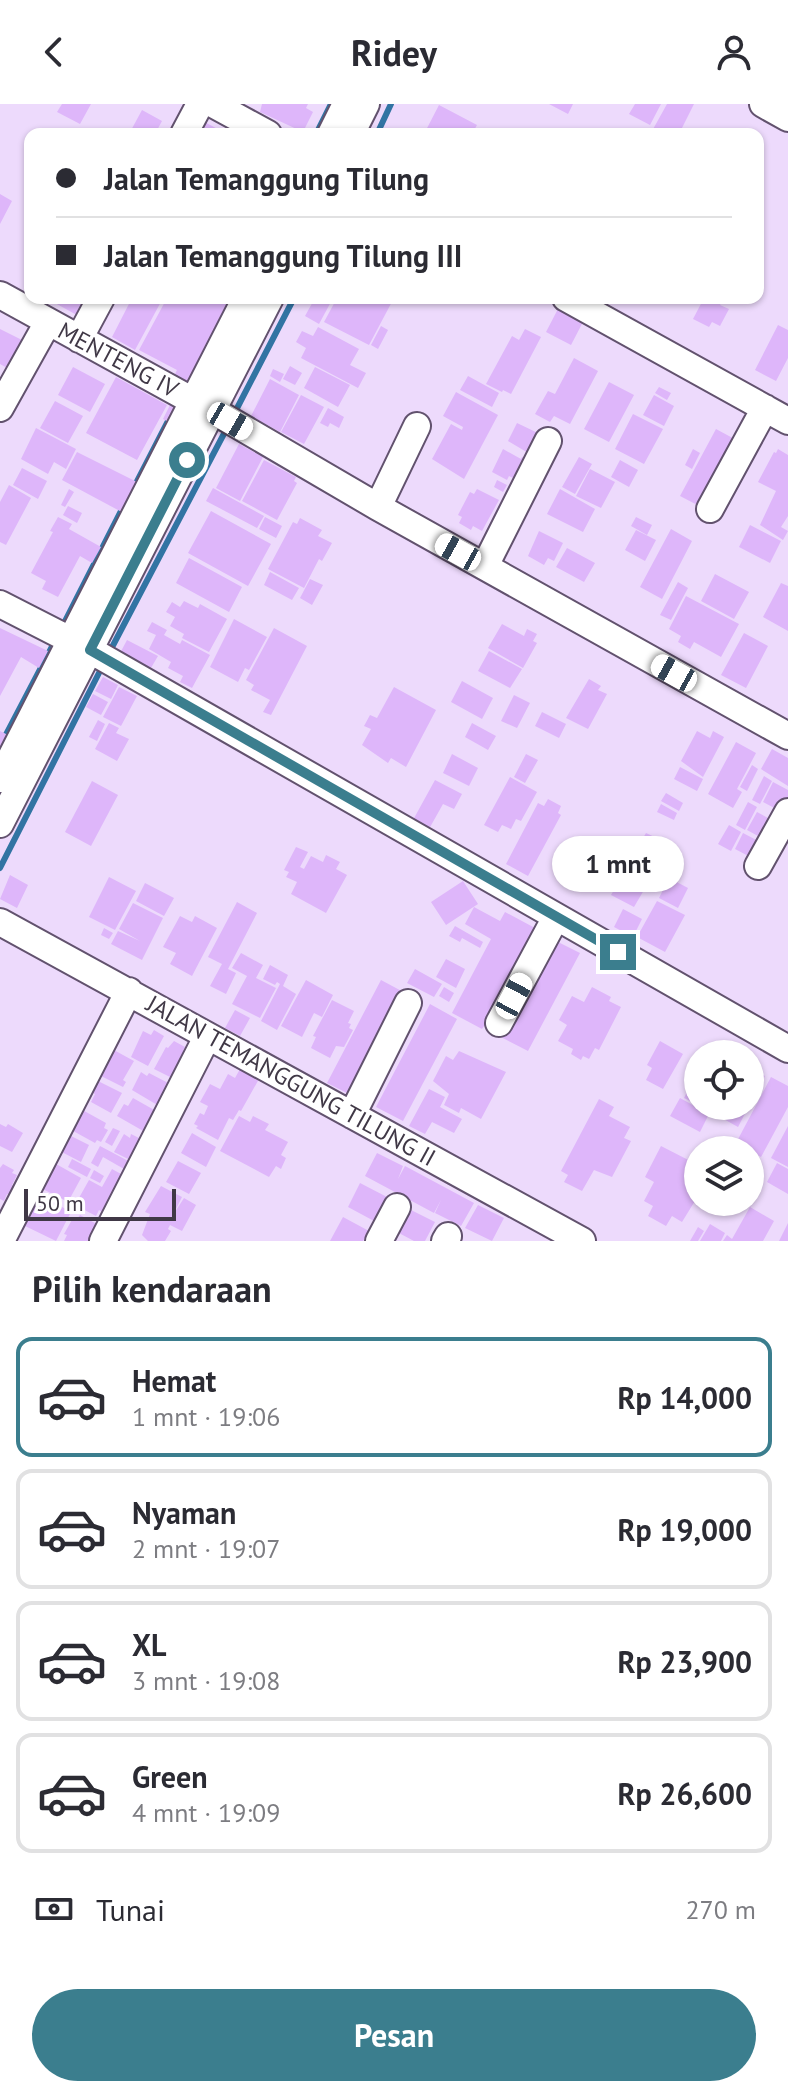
<!DOCTYPE html>
<html lang="id">
<head>
<meta charset="utf-8">
<style>
	:root { --surface:#fff; --page:#f2f2f3; --text:#2b2b33; --muted:#7c7c81; --line:#e1e1e2; --accent:#3b7e8e }
	body { margin:0; font-family:"PT Sans",sans-serif; background:var(--page); color:var(--text); height:100vh; display:flex; flex-direction:column; font-size:30px; white-space:nowrap }
	* { box-sizing:border-box; margin:0 }
	p { font-size:26px; color:var(--muted) }
	.icon { flex:none; width:44px; height:44px; fill:none; stroke:currentColor; stroke-width:2; stroke-linecap:round; stroke-linejoin:round }
	.map { position:relative; height:1137px; overflow:hidden }
	.details { display:flex; flex-direction:column; background:var(--surface); flex:1 }
	.details>* { flex:none }
	.top-card { position:absolute; left:24px; top:24px; width:740px; height:176px; border-radius:16px; box-shadow:0 2px 6px #0004; display:grid; align-content:center; height:176px; padding:0 32px; background:var(--surface) }
	.fabs { position:absolute; left:684px; top:936px; display:grid; gap:16px }
	.fabs a { display:grid; place-items:center; width:80px; height:80px; border-radius:50%; background:var(--surface); box-shadow:0 2px 6px #0004; font-size:40px }
	.scale { position:absolute; left:24px; bottom:20px; width:152px; box-sizing:border-box; padding-left:8px; border:4px solid #403846; border-top:0; font-size:22px; line-height:28px; white-space:nowrap; color:#403846; -webkit-text-stroke:6px #fff; paint-order:stroke }
	.end { position:absolute; width:36px; height:36px; margin:-18px; border:10px solid #3b7e8e; background:#fff; box-shadow:0 0 0 4px #fff }
	.from { border-radius:50% }
	.bubble { position:absolute; height:56px; border-radius:28px; background:var(--surface); box-shadow:0 2px 6px #0004; font-size:26px; font-weight:800; line-height:56px; text-align:center }
	.car { position:absolute; width:24px; height:48px; margin:-24px -12px; border-radius:10px; box-shadow:0 0 6px 2px #0007; background:linear-gradient(#fff 24%,#345 0 40%,#fff 0 76%,#345 0 86%,#fff 0) }
	.top-card b { display:flex; align-items:center; gap:28px; height:76px; font-size:30px }
	.top-card b+b { border-top:2px solid var(--line) }
	.top-card i { width:20px; height:20px; background:var(--text) }
	ul { padding:0; list-style:none }
	li { display:flex; align-items:center; gap:24px; height:120px; margin:0 16px 12px; padding:0 16px; border:4px solid var(--line); border-radius:16px }
	li div { flex:1 }
	li b { display:block; font-size:30px }
	li em { font-style:normal; font-weight:800 }
	li.selected { border-color:var(--accent) }
	li>.icon { width:72px; height:72px; stroke-width:1.5 }
	h2 { padding:0 32px; font-size:36px; line-height:96px }
	.pay { display:flex; align-items:center; gap:20px; height:88px; padding:0 32px; font-size:30px }
	.pay p { margin-inline-start:auto }
	.primary-button { display:flex; gap:16px; margin-top:auto; padding:16px 32px }
	.primary-button a { flex:1; height:92px; border-radius:48px; background:var(--accent); color:#fff; font-size:32px; font-weight:800; line-height:92px; text-align:center }
	header { display:flex; justify-content:space-between; align-items:center; height:104px; padding:0 32px; background:var(--surface); font-size:36px; font-weight:800 }
	.map>svg:first-child { display:block }
</style>
</head>
<body>
<header><svg class="icon" aria-label="back" viewBox="0 0 24 24"><path d="M15 5l-7 7 7 7"/></svg>Ridey<svg class="icon" aria-label="person" viewBox="0 0 24 24"><circle cx="12" cy="8" r="4"/><path d="M4 21q1-7 8-7t8 7"/></svg></header>
<div class="map">
<svg width="788" height="1137" viewBox="0 0 788 1137">
	<rect width="100%" height="100%" fill="#eddafc"/>
	<g fill="none" stroke-linecap="round" stroke-linejoin="round">
		<!-- stream -->
		<path stroke="#3274a3" stroke-width="6" d="M316,30l15,-30
			M377,30l14,-30
			M233,312l61,-118
			M134,383l37,-72
			M61,525l62,-122
			M109,549l119,-227
			M0,642l56,-107
			M0,764l102,-201"/>
	</g>
	<!-- building -->
	<path fill="#deb6fa" d="M62,0h29l-11,20 -23,-12z
		M262,0h46l-2,4 7,4 -10,20 -43,-20z
		M549,0h24l-5,10z
		M635,0h26l-11,21 -21,-11z
		M667,0h27l-15,30h-21l-6,-3z
		M439,1l38,20 -5,9h-48z
		M142,6l20,11 -7,13h-26z
		M199,15l28,15h-36z
		M0,90l12,7 -12,23z
		M58,194h38l-12,21 -29,-16z
		M132,194h31l-28,52 -23,-13z
		M167,194h74l-47,88 -20,-10 3,-6 -38,-20z
		M315,194l17,2 -13,24 -14,-8z
		M337,194h57l-25,47 -45,-23z
		M704,194h20l-4,7 9,4 -9,17 -8,-4 -3,5 -16,-8z
		M559,203l25,13 -13,25 -25,-13z
		M778,221l10,5v28l-12,23 -21,-11z
		M381,222l7,4 -10,19 -7,-4z
		M318,223l41,22 -9,16 16,8 -8,15 -57,-30 5,-10 -10,-6 6,-11 11,5z
		M0,225l24,12 -15,28 -9,-5z
		M525,225l16,8 -30,57 -8,-4 -1,2 -16,-8 26,-48 7,4z
		M574,254l24,13 -28,53 -16,-8 -4,6 -15,-8 13,-23 7,3z
		M290,262l12,7 -7,12 -12,-6z
		M73,263l32,17 -15,28 -32,-17z
		M315,263l35,18 -12,22 -34,-19z
		M273,265l11,5 -4,8 -10,-6z
		M468,272l31,17 -7,14 -32,-17z
		M116,273l51,28 -30,55 -51,-27z
		M270,275l29,16 -19,37 -29,-16z
		M609,278l25,13 -25,47 -25,-13z
		M659,283l12,6 -4,7 -12,-7z
		M456,288l42,23 -34,64 -32,-20 19,-35 11,6 1,-3 -20,-11z
		M301,291l23,12 -20,37 -23,-12z
		M654,291l20,11 -10,20 -21,-11z
		M55,297l28,15 -15,27 -28,-15z
		M170,301l10,5 -8,14 -9,-5z
		M328,304l16,9 -5,11 -9,-5 -2,4 -8,-4z
		M633,310l30,15 -19,35 -29,-15z
		M517,319l25,12 -7,22 -27,-16z
		M36,324l40,21 -10,20 -12,-7 -6,12 -27,-15z
		M716,325l24,13 -35,67 -25,-13z
		M239,340l24,13 -23,44 -24,-13z
		M503,345l18,10 1,-2 10,5 -17,17 -6,-3 -2,4 -15,-8z
		M693,345l7,4 -8,16 -7,-4z
		M778,345l10,6v61l-7,11 7,4 -5,9 -23,-15 16,-34 -18,-9 16,-30 2,1z
		M77,348l70,35 -16,30 -69,-37z
		M579,353l13,7 -17,30 -13,-7z
		M264,356l32,17 -2,4 3,2 -20,37 -35,-19z
		M620,356l18,10 -9,17 -18,-10z
		M22,364l25,13 -9,18 -25,-14z
		M590,365l25,13 -14,26 -25,-12z
		M497,376l10,5 -4,7 -9,-5z
		M9,381l22,13 -25,47 -6,-3v-40z
		M213,384l51,28 -7,12 -51,-27z
		M69,385l5,3 -9,15 -4,-2z
		M477,385l22,11 -17,31 -9,-5 -2,4 -12,-7 3,-6 -4,-2 12,-23 4,2z
		M560,385l35,20 -12,23 -36,-18z
		M68,402l14,7 -5,10 -14,-8z
		M211,407l60,33 -23,42 -60,-33z
		M58,413l14,7 -3,5 32,18 -9,16 -12,-7 -22,41 -16,-8 4,-8 -15,-8 22,-41 -3,-1z
		M265,413l17,9 -6,12 -17,-9z
		M636,413l16,8 -5,10 -16,-9z
		M300,414l22,12 -4,6 14,7 -10,18 -3,-2 -15,29 -36,-19 25,-47 4,2z
		M750,421l31,16 -11,22 -31,-16z
		M671,425l21,12 -30,58 -22,-12z
		M636,426l20,10 -11,21 -20,-11z
		M539,427l24,12 -9,18 -6,-3 -4,7 -16,-9z
		M567,444l28,15 -11,19 -28,-15z
		M189,454l53,29 -13,25 -53,-29z
		M270,468l29,16 -7,12 -28,-15z
		M715,470l34,18 -15,27 -33,-18z
		M310,475l13,6 -11,20 -12,-7z
		M678,478l10,6 -17,32 -11,-5z
		M781,479l7,3v45l-25,-14z
		M686,492l53,28 -18,33 -27,-15 -4,7 -12,-7 3,-6 -12,-7z
		M184,497l14,7 2,-4 27,15 -18,33 -27,-14 2,-4 -14,-8 5,-9 -9,-5 6,-10 8,5z
		M234,515l33,18 -18,33 -4,-2 -7,14 -28,-15z
		M152,518l15,8 -3,5 16,9 2,-4 28,15 -18,33 -12,-6 3,-6 -15,-8 3,-6 -22,-13 7,-14 -9,-4z
		M502,520l22,12 3,-7 10,5 -4,7 4,2 -14,25 -35,-20z
		M0,524l48,23 -9,17 -18,-11 -21,39z
		M274,524l33,18 -36,69 -8,-3 7,-12 -19,-10 3,-5 -8,-5z
		M744,529l24,13 -22,42 -25,-13z
		M127,536l31,16 -10,17 -30,-16z
		M489,547l33,18 -12,19 -32,-17z
		M103,573l15,8 -7,14 -16,-8z
		M589,575l12,7 -3,4 9,4 -19,35 -22,-11z
		M462,577l31,17 -11,21 -31,-17z
		M119,583l18,9 -16,30 -18,-9z
		M394,583l42,23 -30,57 -15,-9 -3,5 -26,-18 9,-16 -7,-3 6,-11 7,3z
		M93,590l15,8 -7,13 -15,-8z
		M514,591l16,8 -13,25 -16,-7z
		M542,608l24,12 -7,14 -24,-12z
		M98,616l7,4 -8,17 -8,-4z
		M109,619l10,5 -3,5 13,6 -12,22 -22,-12z
		M472,619l24,13 -8,14 -23,-13z
		M0,627l12,6 -12,22z
		M697,627l13,7 3,-7 11,6 -21,40 -22,-16z
		M736,638l20,11 -19,36 5,3 -9,16 -25,-14z
		M772,645l16,9v28l-27,-17z
		M452,650l26,14 -9,18 -26,-13z
		M526,650l12,6 -13,23 -11,-6z
		M752,661l6,4 -11,22 -7,-4z
		M680,663l23,12 -6,12 -23,-12z
		M764,672l8,5 -12,23 -8,-4z
		M510,673l27,15 -16,29 -5,-2 -5,10 -9,-4 -4,7 -14,-7z
		M435,676l27,14 -8,15 -11,-5 -14,25 -16,-9z
		M92,677l26,14 -27,51 -26,-14z
		M773,678l15,8v11l-6,11 -19,-10z
		M666,689l17,10 -4,8 -18,-10z
		M548,695l13,7 -3,7 3,2 -33,61 -22,-12 32,-61 6,3z
		M748,698l9,5 -12,23 -9,-5z
		M661,700l16,9 -3,7 -17,-8z
		M757,708l20,11 -10,18 -20,-11z
		M729,721l12,7 -10,19 -13,-7z
		M646,729l19,9 -11,20 -19,-10z
		M743,729l21,11 -8,16 -21,-11z
		M296,743l12,5 -8,15 4,2 7,-13 12,6 3,-7 14,7 -4,7 11,6 -21,38 -35,-19 6,-12 -11,-5 3,-5 -5,-2z
		M10,771l18,10 -11,23 -17,-9z
		M109,773l27,14 -21,39 -26,-13z
		M621,774l23,12 -10,17 -23,-12z
		M669,774l19,10 -10,20 -19,-10z
		M463,777l15,23 -32,21 -15,-23z
		M145,779l29,15 -10,18 -28,-15z
		M657,797l28,14 -20,37 -28,-15z
		M237,798l20,11 -29,56 8,4 -10,21 -16,-8 12,-22 -14,-7z
		M133,799l30,15 -21,42 -31,-16 7,-13 22,10 -21,-12z
		M474,803l26,14 5,-9 30,16 -47,89 1,11 -5,-2 -2,3 -30,-16 39,-74 -26,-15z
		M623,805l19,10 -9,18 -19,-10z
		M180,812l12,6 3,-6 22,12 -25,48 -22,-12 6,-11 -13,-6z
		M455,822l28,16 -3,6 -18,-10 -2,4 -11,-6z
		M104,824l9,5 -4,6 -8,-4z
		M550,834l30,15 -52,98 -29,-15z
		M241,849l22,12 -7,13 20,10 -16,30 -28,-14 15,-28 -15,-8z
		M446,855l19,10 -9,19 -20,-11z
		M270,861l18,10 -5,11 13,8 -19,36 -16,-9 19,-37 -3,-2 -2,3 -12,-6z
		M415,865l27,15 -8,13 -27,-14z
		M306,876l27,15 -11,22 -8,-4 -12,24 -21,-11z
		M381,876l28,15 -54,102 -28,-14z
		M444,883l10,6 -5,9 -10,-6z
		M592,883l19,10 -2,4 12,6 -22,43 -4,-2 -6,11 -6,-3 -2,4 -10,-6 2,-5 -15,-8 9,-16 -8,-5 13,-24 12,6z
		M332,896l22,11 -6,12 3,1 -2,4 4,2 -9,17 -8,-1 -6,12 -19,-10 5,-11 -3,-1z
		M430,900l27,15 -54,102 -27,-14z
		M235,906l15,8 -10,18 -15,-8z
		M154,926l10,6 -16,30 -17,-9 12,-26 8,4z
		M174,937l11,6 -2,4 6,3 -13,26 -22,-11 12,-22 2,1z
		M660,937l23,13 -20,35 -17,-9 6,-12 -5,-3z
		M112,945l22,12 -11,19 3,2 -3,5 -22,-11z
		M459,947l47,21 -25,47 -20,-11 -2,5 -15,-8 5,-11 -16,-13 13,-25 7,4z
		M750,964l15,8 -15,29z
		M240,965l19,10 -18,32 -2,-1 -6,10 -4,-2 -11,22 -22,-12 2,-2 -4,-2 6,-11 4,2 4,-9 -8,-4 10,-18 10,5 8,-15 7,4z
		M698,967v34l-14,-7z
		M141,968l6,4 2,-3 23,12 -8,24 -32,-19z
		M771,973l17,9v21l-27,50 -25,-14z
		M96,976l26,13 -11,20 -20,-11 4,-8 -5,-3z
		M429,985l16,8 -5,10 22,12 -8,14 -22,-11 -7,12 -16,-8z
		M133,994l23,13 -11,21 -28,-16 7,-12 4,2z
		M680,994l29,16 -9,18 -30,-16z
		M599,995l15,8 -5,9 21,11 -6,11 7,3 -19,36 -18,-7 -12,21 -18,-9 4,-7 -7,-4z
		M726,1002h23l-11,21 -18,-10z
		M77,1003l29,16 -2,5 4,2 -7,12 -4,-2 -2,3 -29,-16z
		M239,1012l11,6 3,-6 16,8 -4,6 23,12 -7,13 5,3 -5,11 -5,-3 -7,11 -49,-26z
		M0,1020l6,3 2,-3 15,9 -11,19 -12,-6z
		M788,1022v41l-17,-9z
		M113,1024l7,3 -8,15 -7,-4z
		M65,1029l24,12 -8,17 -25,-13z
		M192,1029l24,14 -10,20 -25,-14z
		M124,1030l6,4 1,-4 16,8 -11,21 -22,-11z
		M100,1042l34,18 -12,32 -9,-4 -11,20 -3,-2 -3,6 -21,-11 14,-25 13,7 10,-18 9,5 3,-5 -21,-12 -5,10 -7,-4z
		M661,1042l37,19v31l-16,26 -10,-6 -6,10 -18,-10 5,-10 -9,-5 10,-19 -9,-5z
		M377,1049l26,13 -5,13 7,-13 69,37 -13,23 -26,-13 6,-13 -7,13 -69,-37z
		M72,1055l19,10 -4,8 -19,-10z
		M49,1056l32,18 -13,24 -33,-17z
		M178,1057l23,12 -12,21 -23,-12z
		M777,1059l11,6v25l-21,-12z
		M3,1060l11,6 -2,3 5,2 -5,10 8,4 -5,9 -8,-4 -3,7 -4,-2v-31z
		M94,1066l10,6 -4,7 -10,-5z
		M360,1079l27,14 -13,24 -26,-14z
		M161,1082l21,11 -9,18 11,-17 12,7 -14,26 -12,-6 -2,4 3,2 -6,10h-17l-6,-6 8,-21 -5,-2z
		M39,1090l32,18 -15,29 -33,-16z
		M478,1101l26,13 -12,23 -27,-13z
		M750,1103l24,14 -11,20h-40l4,-6 5,4z
		M409,1105l26,13 -10,19h-11l-17,-9z
		M80,1111l26,14 -7,12 -8,-4 -3,4h-24l3,-6 -3,-1 9,-16 4,1z
		M343,1113l26,14 -6,10h-33z
		M788,1119v18h-9z
		M710,1120l15,9 -4,8h-21z
		M698,1123l6,4 -6,10h-8z"/>
	<g fill="none" stroke-linecap="round" stroke-linejoin="round">
		<!-- minor casing -->
		<g stroke="#62526e" stroke-width="30">
			<path id="minor" d="M213,0l55,30
				M763,0l25,14
				M184,30l16,-30
				M331,30l15,-30
				M351,30l15,-30
				M0,191l193,106
				M566,194l222,123
				M79,235l22,-41
				M0,304l48,-86
				M212,306l166,97 410,229
				M378,403l39,-81
				M710,405l55,-101
				M485,462l63,-125
				M0,500l90,46 698,399
				M0,675l246,-481
				M0,720l270,-526
				M758,762l30,-54
				M0,818l582,319
				M499,919l57,-106
				M352,1011l56,-112
				M1,1137l128,-250
				M103,1137l104,-204
				M379,1137l18,-34
				M445,1137l3,-5"/>
		</g>
		<!-- minor -->
		<use href="#minor" stroke="#fff" stroke-width="26"/>
	</g>
	<g fill="none" stroke-linecap="round" stroke-linejoin="round">
		<!-- route -->
		<path stroke="#3b7e8e" stroke-width="10" d="M187,356l-97,190 528,302"/>
	</g>
	<g text-anchor="middle" stroke-width="6" stroke-linejoin="round" paint-order="stroke">
		<!-- street labels -->
		<g font-size="24" fill="#403846" stroke="#fff">
			<text transform="translate(118 256) rotate(28)" y="8">MENTENG IV</text>
			<text transform="translate(291 977) rotate(29)" y="8">JALAN TEMANGGUNG TILUNG II</text>
		</g>
	</g>
</svg>
<div class="fabs">
<a><svg class="icon" aria-label="locate" viewBox="0 0 24 24"><circle cx="12" cy="12" r="6"/><path d="M12 2v4M12 18v4M2 12h4M18 12h4"/></svg></a>
<a><svg class="icon" aria-label="layers" viewBox="0 0 24 24"><path d="M12 4l9 5-9 5-9-5zM3 14l9 5 9-5"/></svg></a>
</div>
<div class="scale">50 m</div>
<i class="end from" style="left:187px;top:356px"></i>
<i class="end" style="left:618px;top:848px"></i>
<div class="bubble" style="left:552px;top:732px;width:132px">1 mnt</div>
<i class="car" style="left:230px;top:317px;rotate:120deg"></i>
<i class="car" style="left:458px;top:448px;rotate:299deg"></i>
<i class="car" style="left:674px;top:569px;rotate:299deg"></i>
<i class="car" style="left:514px;top:892px;rotate:28deg"></i>
<div class="top-card">
<b><i class="from"></i>Jalan Temanggung Tilung</b>
<b><i></i>Jalan Temanggung Tilung III</b>
</div>
</div>
<section class="details">
<h2>Pilih kendaraan</h2>
<ul>
<li class="selected"><svg class="icon" aria-label="car" viewBox="0 0 24 24"><path d="M5 17H2v-5l4-1 3-4h7l3 4 3 1v5h-3M9 17h6M6 11h13"/><circle cx="7" cy="17" r="2"/><circle cx="17" cy="17" r="2"/></svg><div><b>Hemat</b><p>1 mnt · 19:06</p></div><em>Rp 14,000</em></li>
<li><svg class="icon" aria-label="car" viewBox="0 0 24 24"><path d="M5 17H2v-5l4-1 3-4h7l3 4 3 1v5h-3M9 17h6M6 11h13"/><circle cx="7" cy="17" r="2"/><circle cx="17" cy="17" r="2"/></svg><div><b>Nyaman</b><p>2 mnt · 19:07</p></div><em>Rp 19,000</em></li>
<li><svg class="icon" aria-label="car" viewBox="0 0 24 24"><path d="M5 17H2v-5l4-1 3-4h7l3 4 3 1v5h-3M9 17h6M6 11h13"/><circle cx="7" cy="17" r="2"/><circle cx="17" cy="17" r="2"/></svg><div><b>XL</b><p>3 mnt · 19:08</p></div><em>Rp 23,900</em></li>
<li><svg class="icon" aria-label="car" viewBox="0 0 24 24"><path d="M5 17H2v-5l4-1 3-4h7l3 4 3 1v5h-3M9 17h6M6 11h13"/><circle cx="7" cy="17" r="2"/><circle cx="17" cy="17" r="2"/></svg><div><b>Green</b><p>4 mnt · 19:09</p></div><em>Rp 26,600</em></li>
</ul>
<div class="pay"><svg class="icon" aria-label="cash" viewBox="0 0 24 24"><path d="M3 7h18v10H3z"/><circle cx="12" cy="12" r="2"/></svg>Tunai<p>270 m</p></div>
<div class="primary-button"><a>Pesan</a></div>
</section>
</body>
</html>
